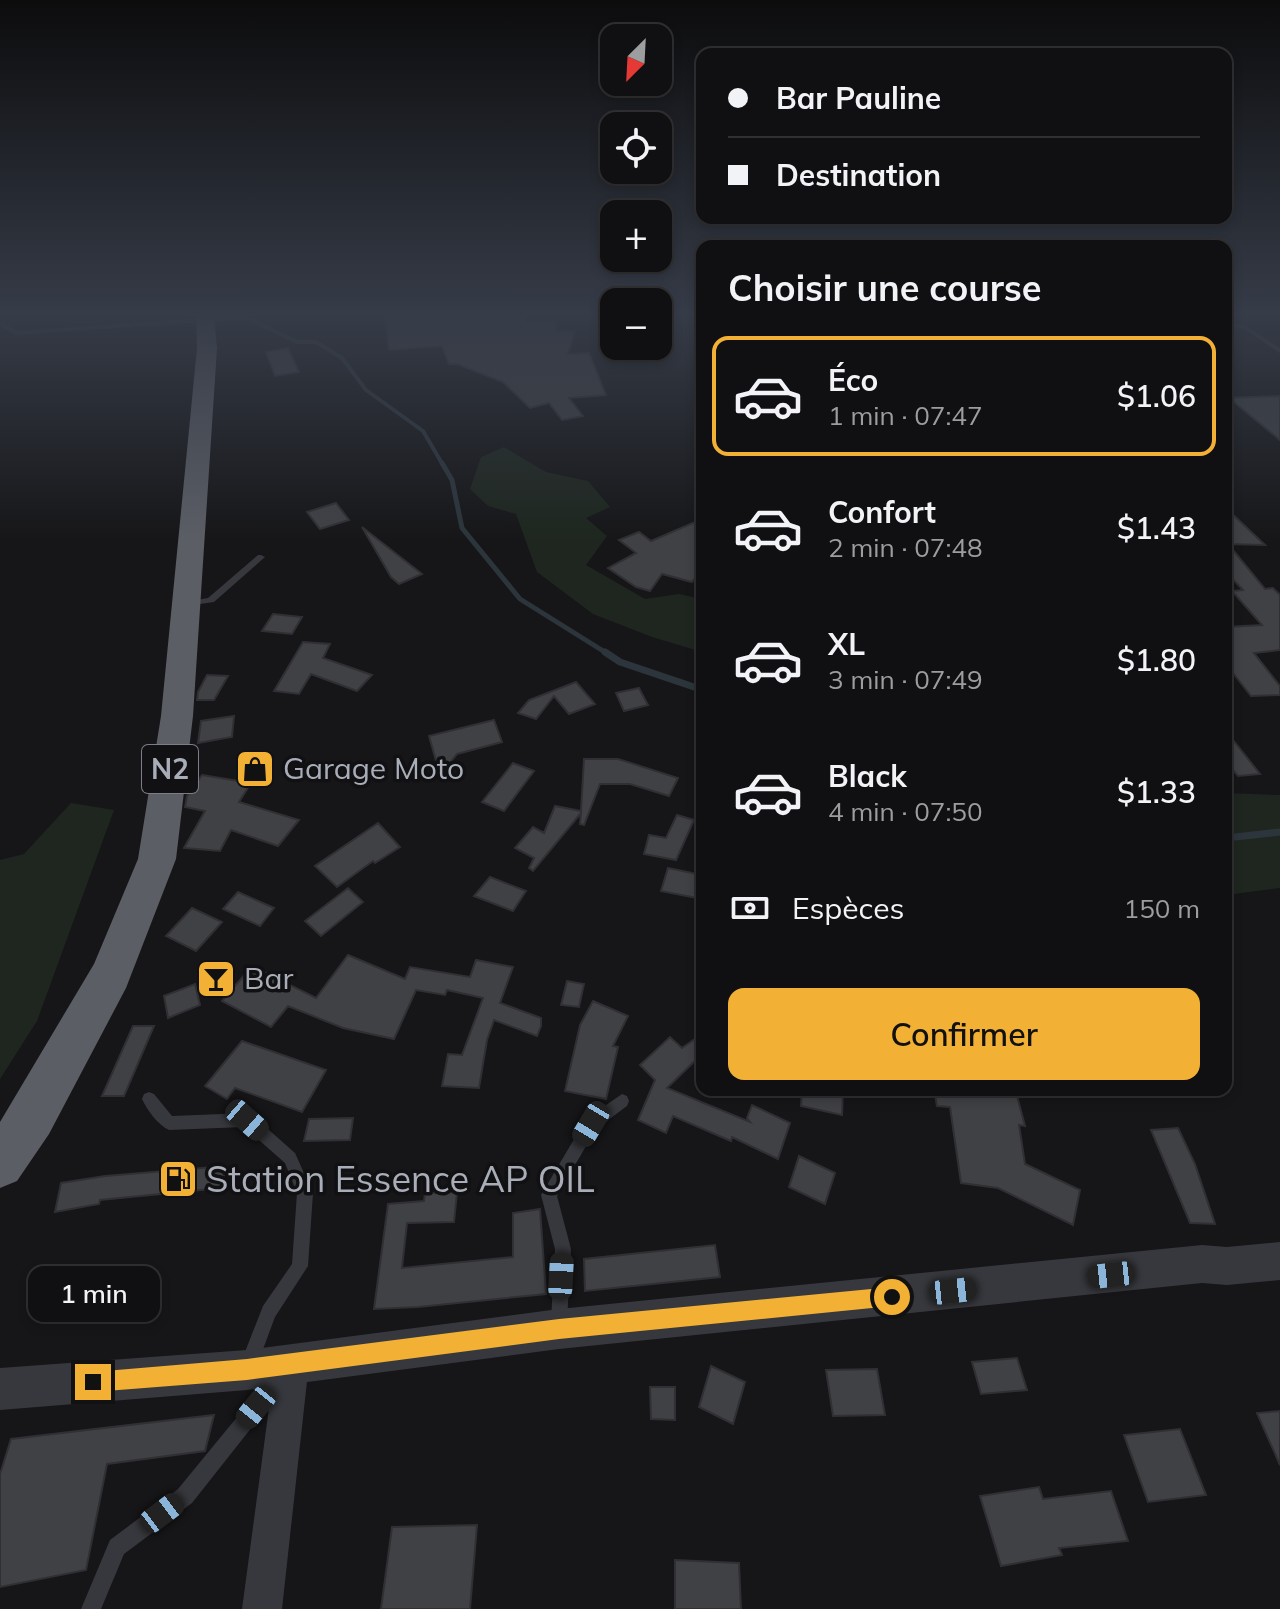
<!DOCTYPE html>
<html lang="fr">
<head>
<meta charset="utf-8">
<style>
	:root { --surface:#101012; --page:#19191b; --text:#f1f3f6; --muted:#9c9d9f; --line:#303032; --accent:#f2b134 }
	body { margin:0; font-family:Mulish,sans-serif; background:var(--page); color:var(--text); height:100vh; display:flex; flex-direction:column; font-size:30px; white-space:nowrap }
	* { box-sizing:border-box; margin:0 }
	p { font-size:26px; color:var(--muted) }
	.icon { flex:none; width:44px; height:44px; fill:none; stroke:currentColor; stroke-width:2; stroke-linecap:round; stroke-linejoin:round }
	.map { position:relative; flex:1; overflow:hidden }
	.drawer { position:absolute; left:696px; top:240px; width:536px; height:856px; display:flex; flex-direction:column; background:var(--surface); border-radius:16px; box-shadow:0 4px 12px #0003,0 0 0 2px var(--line) }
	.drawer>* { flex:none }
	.top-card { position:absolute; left:696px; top:48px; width:536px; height:176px; border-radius:16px; box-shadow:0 4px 12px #0003,0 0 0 2px var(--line); display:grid; align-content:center; height:176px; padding:0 32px; background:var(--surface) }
	.needle { width:52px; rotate:204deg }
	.controls { position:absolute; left:600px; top:24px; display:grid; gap:16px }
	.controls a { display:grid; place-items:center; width:72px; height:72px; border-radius:16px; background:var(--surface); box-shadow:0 4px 12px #0003,0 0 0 2px var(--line); font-size:40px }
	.end { position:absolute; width:36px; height:36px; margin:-18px; border:10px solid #f2b134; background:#111; box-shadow:0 0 0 4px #111 }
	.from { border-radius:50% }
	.bubble { position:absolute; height:56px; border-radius:16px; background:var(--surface); box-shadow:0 4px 12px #0003,0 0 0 2px var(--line); font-size:26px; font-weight:600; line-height:56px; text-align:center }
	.car { position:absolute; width:24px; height:48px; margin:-24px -12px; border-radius:10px; box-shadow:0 0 6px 2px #0007; background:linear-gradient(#222 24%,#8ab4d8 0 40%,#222 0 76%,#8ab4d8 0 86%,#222 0) }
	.top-card b { display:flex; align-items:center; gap:28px; height:76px; font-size:30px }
	.top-card b+b { border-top:2px solid var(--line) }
	.top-card i { width:20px; height:20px; background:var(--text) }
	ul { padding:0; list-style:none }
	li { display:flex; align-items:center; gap:24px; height:120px; margin:0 16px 12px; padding:0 16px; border:4px solid transparent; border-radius:16px }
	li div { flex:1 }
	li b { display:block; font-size:30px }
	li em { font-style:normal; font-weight:600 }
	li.on { border-color:var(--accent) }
	li>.icon { width:72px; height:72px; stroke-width:1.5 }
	h2 { padding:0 32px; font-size:36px; line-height:96px }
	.pay { display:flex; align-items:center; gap:20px; height:88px; padding:0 32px; font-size:30px }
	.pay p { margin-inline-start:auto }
	.primary-button { display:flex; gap:16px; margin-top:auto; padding:16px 32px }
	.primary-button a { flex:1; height:92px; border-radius:16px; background:var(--accent); color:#111; font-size:32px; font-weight:600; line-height:92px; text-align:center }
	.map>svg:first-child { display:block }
</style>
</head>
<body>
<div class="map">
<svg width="1280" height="1609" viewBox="0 0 1280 1609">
	<rect width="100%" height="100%" fill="#161618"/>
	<!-- green -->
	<path fill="#1e261f" d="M504,447l42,25 42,9 22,26 -24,11 21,18 -21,29 59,34 34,-5 23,5v53l-50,-15 -59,-23 -56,-42 -21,-58 -28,-8 -18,-17 11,-32z
		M1226,793l54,2v93l-54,7z
		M71,803l43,7 -77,211 -37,58v-219l24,-6z"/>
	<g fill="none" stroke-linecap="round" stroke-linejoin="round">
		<!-- stream-far2 -->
		<path stroke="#2c353c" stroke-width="4" d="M247,318l50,24h19l26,16 24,32 57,41 20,34
			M0,324l17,9 232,-16"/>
		<!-- stream-far1 -->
		<path stroke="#2c353c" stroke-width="5" d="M442,463l10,17 10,48 58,71 88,55"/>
		<!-- stream -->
		<path stroke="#2c353c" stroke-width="7" d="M605,652l15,10 77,26 5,-1
			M1226,838l54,-6"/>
	</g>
	<!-- building -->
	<path fill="#404145" stroke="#303034" stroke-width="2" d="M385,317h141v5h30v9h19l-7,23 21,-1 17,42 -37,3 14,18 -21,4 -13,-17 -19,5 -27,-26 -46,-18h-8l-7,-18 -53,4z
		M288,348l11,24 -24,4 -9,-24z
		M1280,396v44l-51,-42z
		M336,503l13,17 -29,9 -13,-17z
		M1226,508l39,37 -37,-1 37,45 8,-1 7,7v55l-26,3 26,33v9l-29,1 -25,-32v-37l36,-2 -30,-34 11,-1 -17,-18z
		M702,519v50l-10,13 -30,-8 -12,17 -14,-4 -28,-19 28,-15 -17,-13 20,-8 12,9z
		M362,527l60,47 -23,10 -8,-7z
		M273,614l29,3 -10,17 -30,-3z
		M303,642l27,2 -7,14 49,17 -15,16 -46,-17 -12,20 -25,-3z
		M207,675l21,1 -14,24h-17l1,-8z
		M576,682l19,22 -26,10 -15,-18 -18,23 -18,-6 11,-13z
		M639,688l9,17 -24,6 -8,-18z
		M234,716l-2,21 -34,6 3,-22z
		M494,720l8,22 -45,12 -17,21 -11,-39z
		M1226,731l34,43 -22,2 -12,-14z
		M584,759h34l60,19 -9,18 -39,-12h-30l-16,41 -4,-1 1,-11 -48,58 -4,-3 5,-10 -19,-10 18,-21 11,6 11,-27 26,5z
		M513,763l21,8 -30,40 -22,-9z
		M202,775l49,8 -12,19 60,18 -21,26 -47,-16 -11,21 -36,-3 21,-37 -20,-4 2,-11z
		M677,815l17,5 -18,40 -32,-6 5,-19 17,3z
		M378,823l22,24 -25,16 -2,-2 -36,26 -22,-21z
		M668,868l34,7v24l-41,-8z
		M490,877l36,14 -13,20 -39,-15z
		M348,888l15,14 -42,34 -16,-15z
		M238,892l36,16 -14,18 -37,-17z
		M192,908l30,14 -26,29 -30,-15z
		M348,955l57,24 5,-12 60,10 6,-17 37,7 -13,36 41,15v8l-4,10 -43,-16 -7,20 -8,48 -37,-2 6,-32 14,1 21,-57 -36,-8 -2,5 -29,-5 -22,49 -51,-11 -55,-22 -17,21 -49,-26 30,-35 64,32z
		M567,981l17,3 -5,23 -18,-2z
		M195,984l5,21 -32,13 -4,-22z
		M593,1001l35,15 -15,30 5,1 -12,52 -41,-8 15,-66z
		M133,1026h21l-30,70h-22z
		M702,1034v20l-35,34 83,34 -3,-4 5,-13 38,18 -12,36 -46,-22 -1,4 -58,-25 -7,17 -28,-13 17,-40 -15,-15 30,-28 12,11z
		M242,1041l84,29 -24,42 -67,-24 -8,11 -22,-13z
		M802,1090h41l-1,25 -41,-9z
		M934,1090l83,6 8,30 -6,-1 6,39 55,26 -7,35 -75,-37 -37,-5 -11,-76 -13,-1z
		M353,1118l-3,22 -46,1 5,-22z
		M1178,1128l17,36 20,60 -25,-1 -39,-93z
		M799,1156l36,17 -10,31 -36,-17z
		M226,1166l-5,22 -121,12 -1,4 -44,8 6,-29 44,-7z
		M457,1192l-3,30 -47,1 -5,45 111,-11v-44l27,-4 6,85 -128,13 -44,2 14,-105 36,-3 1,-8z
		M715,1245l5,32 -135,14 -1,-32z
		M1017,1358l10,32 -46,4 -9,-32z
		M711,1366l34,16 -12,42 -34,-17z
		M877,1369l8,46 -52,1 -7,-46z
		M650,1387h25v33l-24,-1z
		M1280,1411v54l-23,-52z
		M214,1415l-9,36 -98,13 -21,106 -86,17v-113l11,-35z
		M1180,1429l26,66 -58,7 -24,-67z
		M1039,1487l4,12 68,-8 17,50 -69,7 3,7 -61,11 -21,-70z
		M477,1525l-7,84h-89l11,-82z
		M675,1560l64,3 2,46h-66z"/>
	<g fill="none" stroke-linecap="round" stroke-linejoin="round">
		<!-- service -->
		<path fill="#37383d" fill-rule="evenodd" d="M1226,321l22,6 32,21v5l-36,-24 -18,-4z
			M258,555h3l4,2 -51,45 -28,4v-4l22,-4z
			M149,1092l5,2 18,22 75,-3 5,2 43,38 18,40 -5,73 -33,51 -19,51 -6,3 -6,-3 -3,-6 22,-56 29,-42 5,-71 -12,-30 -41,-36 -75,3c-11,-5 -22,-20 -27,-31l2,-5z
			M622,1094l5,2 2,5 -2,5 -31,23 -39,67 14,53 -4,72 -2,6 -6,2 -6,-2 -2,-6 4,-72 -14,-54 45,-76z
			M280,1369l6,3 3,6 -3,6 -94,119 -68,51 -23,55h-20l29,-69 68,-51 96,-117z"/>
		<!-- minor -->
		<path fill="#37383d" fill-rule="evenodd" d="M292,1346l12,5 5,12 -27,246h-40l33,-246 5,-12z"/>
		<!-- tertiary -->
		<path fill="#37383d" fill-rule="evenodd" d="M1280,1242v38l-53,5 -25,-2 -643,66 -312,41 -247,20v-42l247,-18 312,-41 643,-64 25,2z"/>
		<!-- trunk -->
		<path fill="#5b5e65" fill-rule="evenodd" d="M196,317h18l3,31 -24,368 -17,143 -50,129 -77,146 -32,47 -17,7v-66l94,-158 44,-105 23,-143 36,-368z"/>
	</g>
	<!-- sky -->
	<linearGradient id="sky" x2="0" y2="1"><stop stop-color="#0c0c0d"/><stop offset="0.58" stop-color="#363c48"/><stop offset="1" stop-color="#363c48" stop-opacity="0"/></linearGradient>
	<rect width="1280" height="542" fill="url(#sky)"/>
	<!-- route -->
	<path fill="#f2b134" d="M892,1287l7,3 3,7 -3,7 -7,2 -333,33 -312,41 -154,12 -7,-3 -3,-7 3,-7 7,-3 154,-13 312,-40z"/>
	<!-- icons -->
	<defs>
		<g id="shop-square" transform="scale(2)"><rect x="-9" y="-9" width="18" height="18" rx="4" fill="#f2b134" stroke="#111113"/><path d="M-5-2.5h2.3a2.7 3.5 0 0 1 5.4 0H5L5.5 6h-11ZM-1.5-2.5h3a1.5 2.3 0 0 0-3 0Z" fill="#111"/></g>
		<g id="bar-square" transform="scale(2)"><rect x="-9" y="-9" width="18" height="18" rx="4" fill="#f2b134" stroke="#111113"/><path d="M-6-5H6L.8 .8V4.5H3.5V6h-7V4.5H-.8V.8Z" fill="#111"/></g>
		<g id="fuel-square" transform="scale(2)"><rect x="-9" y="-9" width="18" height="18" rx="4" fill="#f2b134" stroke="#111113"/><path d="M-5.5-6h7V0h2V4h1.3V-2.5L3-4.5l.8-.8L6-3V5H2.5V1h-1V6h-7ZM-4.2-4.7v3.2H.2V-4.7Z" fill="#111"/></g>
	</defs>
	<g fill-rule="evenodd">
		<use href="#shop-square" x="255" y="769"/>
		<use href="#bar-square" x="216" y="979"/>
		<use href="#fuel-square" x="178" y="1179"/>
	</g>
	<g text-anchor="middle" stroke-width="7" stroke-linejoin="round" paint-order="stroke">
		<!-- shield labels -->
		<rect fill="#111113" stroke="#7b7e86" stroke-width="2" x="142" y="745" width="56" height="48" rx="6"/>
		<g font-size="28" font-weight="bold" fill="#a8adb8">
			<text x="170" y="779">N2</text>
		</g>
		<!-- poi labels -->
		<g font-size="30" fill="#a8adb8" stroke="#111113" text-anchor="start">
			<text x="283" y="779">Garage Moto</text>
			<text x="244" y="989">Bar</text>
		</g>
		<!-- near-poi labels -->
		<g font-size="36" fill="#a8adb8" stroke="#111113" text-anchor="start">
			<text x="206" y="1192">Station Essence AP OIL</text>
		</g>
	</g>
</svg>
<div class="controls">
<a><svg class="needle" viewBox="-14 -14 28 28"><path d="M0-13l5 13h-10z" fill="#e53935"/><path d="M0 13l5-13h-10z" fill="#9c9d9f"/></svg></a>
<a><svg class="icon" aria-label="locate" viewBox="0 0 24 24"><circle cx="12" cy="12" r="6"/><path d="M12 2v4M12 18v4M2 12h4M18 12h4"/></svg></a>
<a>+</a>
<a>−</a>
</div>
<i class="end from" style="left:892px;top:1297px"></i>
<i class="end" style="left:93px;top:1382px"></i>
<div class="bubble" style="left:28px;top:1266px;width:132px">1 min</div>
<i class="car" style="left:247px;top:1120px;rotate:131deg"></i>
<i class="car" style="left:591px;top:1124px;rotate:211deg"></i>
<i class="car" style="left:1111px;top:1275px;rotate:264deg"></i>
<i class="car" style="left:561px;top:1276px;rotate:3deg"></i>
<i class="car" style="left:953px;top:1291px;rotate:84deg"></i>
<i class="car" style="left:256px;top:1407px;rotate:219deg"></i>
<i class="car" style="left:162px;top:1513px;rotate:53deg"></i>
<div class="top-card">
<b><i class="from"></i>Bar Pauline</b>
<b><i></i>Destination</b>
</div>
<section class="drawer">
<h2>Choisir une course</h2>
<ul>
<li class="on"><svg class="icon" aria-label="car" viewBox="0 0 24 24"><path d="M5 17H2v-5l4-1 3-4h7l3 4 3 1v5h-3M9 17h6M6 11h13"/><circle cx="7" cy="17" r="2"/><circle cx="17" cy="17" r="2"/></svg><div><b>Éco</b><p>1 min · 07:47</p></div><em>$1.06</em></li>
<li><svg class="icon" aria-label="car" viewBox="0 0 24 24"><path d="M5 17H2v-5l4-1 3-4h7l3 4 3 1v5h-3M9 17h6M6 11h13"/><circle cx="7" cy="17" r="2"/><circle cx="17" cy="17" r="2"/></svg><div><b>Confort</b><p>2 min · 07:48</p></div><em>$1.43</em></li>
<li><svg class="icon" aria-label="car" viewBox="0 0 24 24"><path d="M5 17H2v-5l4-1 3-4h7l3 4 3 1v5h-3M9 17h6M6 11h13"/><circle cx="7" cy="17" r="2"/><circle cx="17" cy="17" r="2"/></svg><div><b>XL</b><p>3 min · 07:49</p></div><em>$1.80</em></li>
<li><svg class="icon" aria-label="car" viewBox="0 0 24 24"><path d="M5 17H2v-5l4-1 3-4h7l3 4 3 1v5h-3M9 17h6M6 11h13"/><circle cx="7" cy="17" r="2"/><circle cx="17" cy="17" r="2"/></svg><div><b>Black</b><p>4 min · 07:50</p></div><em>$1.33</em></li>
</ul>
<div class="pay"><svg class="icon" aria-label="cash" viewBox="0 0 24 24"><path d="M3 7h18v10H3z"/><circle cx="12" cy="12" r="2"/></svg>Espèces<p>150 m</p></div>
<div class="primary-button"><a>Confirmer</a></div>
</section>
</div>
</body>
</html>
